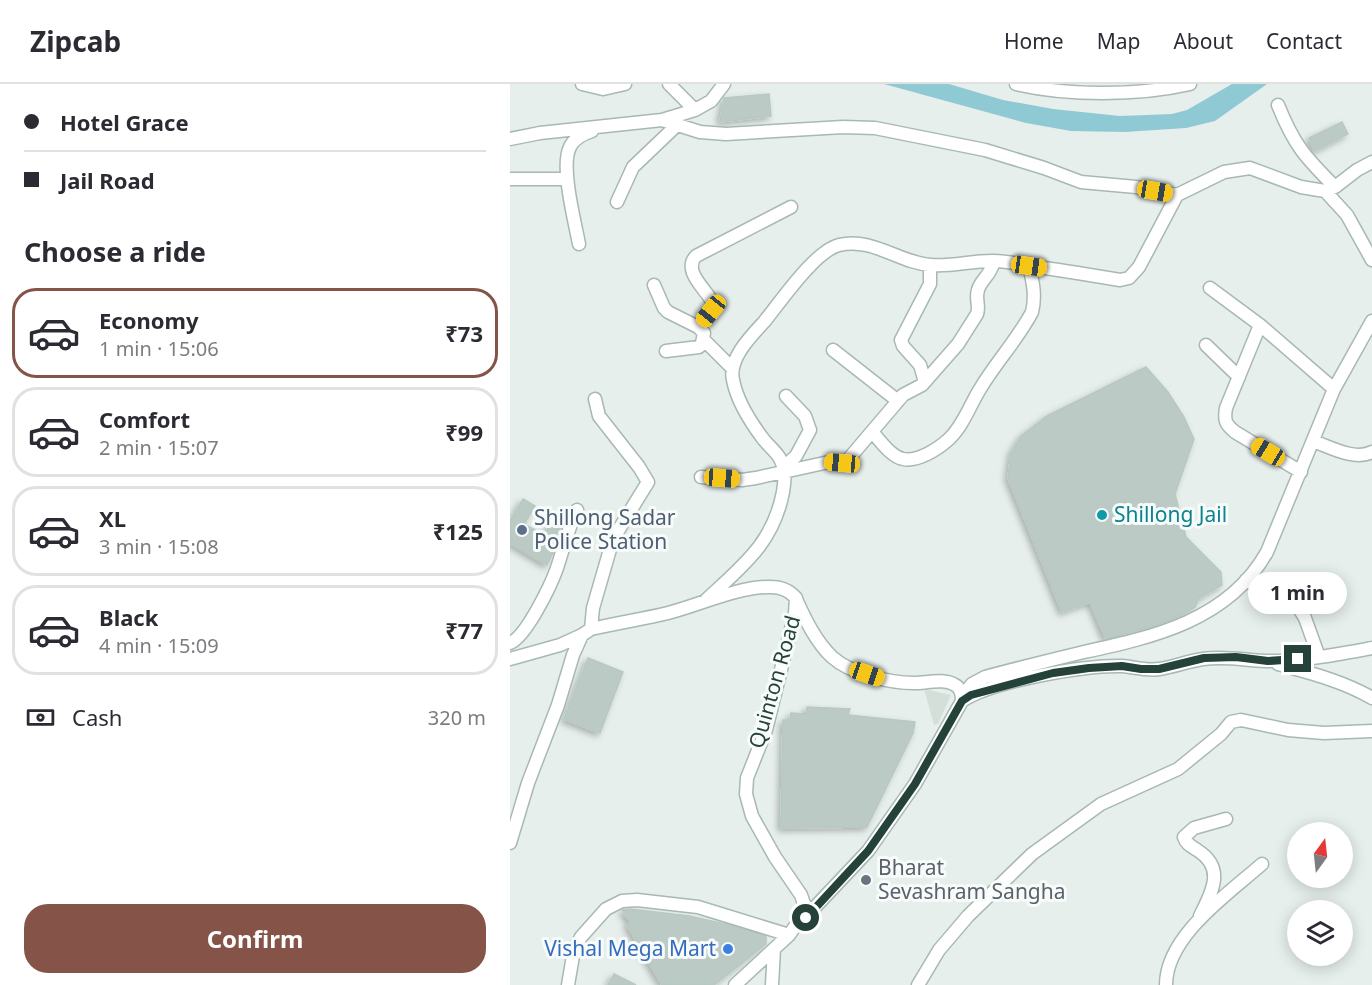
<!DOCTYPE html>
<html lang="en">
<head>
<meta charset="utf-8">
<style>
	:root { --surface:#fff; --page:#f2f2f3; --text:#2b2b33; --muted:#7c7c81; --line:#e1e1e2; --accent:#855347 }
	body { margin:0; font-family:"Noto Sans",sans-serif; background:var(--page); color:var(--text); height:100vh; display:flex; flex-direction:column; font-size:22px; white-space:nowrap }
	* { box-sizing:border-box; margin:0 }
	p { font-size:20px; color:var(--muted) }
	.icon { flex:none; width:33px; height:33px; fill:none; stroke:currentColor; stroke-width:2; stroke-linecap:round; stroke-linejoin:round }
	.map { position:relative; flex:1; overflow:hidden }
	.sheet { display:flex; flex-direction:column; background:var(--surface); width:510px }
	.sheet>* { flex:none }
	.banner { display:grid; align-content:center; height:132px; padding:0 24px; background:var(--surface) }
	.needle { width:39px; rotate:15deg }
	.tools { position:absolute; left:777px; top:738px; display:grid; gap:12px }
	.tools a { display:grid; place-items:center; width:66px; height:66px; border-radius:50%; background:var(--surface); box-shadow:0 3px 15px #0003; font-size:30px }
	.end { position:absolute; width:27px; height:27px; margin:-14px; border:8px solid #24423a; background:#fff; box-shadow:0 0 0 3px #fff }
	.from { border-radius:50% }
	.bubble { position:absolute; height:42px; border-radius:21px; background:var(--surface); box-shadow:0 3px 15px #0003; font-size:20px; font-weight:700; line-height:42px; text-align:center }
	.car { position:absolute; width:18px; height:36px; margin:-18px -9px; border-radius:8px; box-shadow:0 0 4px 2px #0007; background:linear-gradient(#f5c518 24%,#345 0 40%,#f5c518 0 76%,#345 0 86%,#f5c518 0) }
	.banner b { display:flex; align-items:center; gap:21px; height:57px; font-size:22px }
	.banner b+b { border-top:2px solid var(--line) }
	.banner i { width:15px; height:15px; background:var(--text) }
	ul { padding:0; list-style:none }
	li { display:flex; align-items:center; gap:18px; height:90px; margin:0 12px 9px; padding:0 12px; border:3px solid var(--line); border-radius:24px }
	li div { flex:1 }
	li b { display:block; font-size:22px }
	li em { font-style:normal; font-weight:700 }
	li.selected { border-color:var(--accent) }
	li>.icon { width:54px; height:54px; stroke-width:1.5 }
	h2 { padding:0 24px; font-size:27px; line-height:72px }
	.pay { display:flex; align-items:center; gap:15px; height:66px; padding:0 24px; font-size:22px }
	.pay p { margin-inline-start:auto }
	.action { display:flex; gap:12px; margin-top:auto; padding:12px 24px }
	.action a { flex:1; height:69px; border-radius:24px; background:var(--accent); color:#fff; font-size:24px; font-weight:700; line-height:69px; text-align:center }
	header { display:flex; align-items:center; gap:36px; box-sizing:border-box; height:84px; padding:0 30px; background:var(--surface); border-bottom:2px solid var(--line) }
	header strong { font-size:28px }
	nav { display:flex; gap:33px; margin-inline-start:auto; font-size:21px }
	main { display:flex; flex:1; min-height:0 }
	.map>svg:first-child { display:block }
</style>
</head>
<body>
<header>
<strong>Zipcab</strong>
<nav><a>Home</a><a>Map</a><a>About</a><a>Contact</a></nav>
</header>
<main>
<section class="sheet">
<div class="banner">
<b><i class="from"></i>Hotel Grace</b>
<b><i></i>Jail Road</b>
</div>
<h2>Choose a ride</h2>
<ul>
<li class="selected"><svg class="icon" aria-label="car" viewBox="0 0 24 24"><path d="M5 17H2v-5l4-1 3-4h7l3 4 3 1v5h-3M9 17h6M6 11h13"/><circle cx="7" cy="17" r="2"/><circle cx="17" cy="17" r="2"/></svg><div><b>Economy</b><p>1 min · 15:06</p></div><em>₹73</em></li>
<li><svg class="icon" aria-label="car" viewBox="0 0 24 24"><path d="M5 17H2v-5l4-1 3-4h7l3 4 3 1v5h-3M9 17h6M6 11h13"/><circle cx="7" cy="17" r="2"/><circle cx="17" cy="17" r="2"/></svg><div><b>Comfort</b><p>2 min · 15:07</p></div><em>₹99</em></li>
<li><svg class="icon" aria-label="car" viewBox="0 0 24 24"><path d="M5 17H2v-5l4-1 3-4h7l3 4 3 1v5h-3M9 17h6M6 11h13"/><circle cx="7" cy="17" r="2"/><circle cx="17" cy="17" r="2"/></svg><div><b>XL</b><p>3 min · 15:08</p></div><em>₹125</em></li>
<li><svg class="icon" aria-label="car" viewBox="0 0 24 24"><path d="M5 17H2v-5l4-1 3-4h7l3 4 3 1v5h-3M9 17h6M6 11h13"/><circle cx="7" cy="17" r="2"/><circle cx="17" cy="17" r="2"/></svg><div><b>Black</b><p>4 min · 15:09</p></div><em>₹77</em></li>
</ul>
<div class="pay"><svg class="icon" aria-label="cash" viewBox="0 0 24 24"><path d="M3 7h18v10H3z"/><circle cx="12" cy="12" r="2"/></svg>Cash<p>320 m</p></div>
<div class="action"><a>Confirm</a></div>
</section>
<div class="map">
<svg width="862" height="901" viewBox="0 0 862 901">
	<defs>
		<filter id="shadow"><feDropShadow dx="-3" dy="3" stdDeviation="3" flood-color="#0004"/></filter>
	</defs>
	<rect width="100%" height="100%" fill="#e6efeb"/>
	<!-- built -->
	<path fill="#d4dfda" d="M414,605l27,6 -13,29 -4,1z"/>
	<!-- water -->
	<path fill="#8ec9d4" d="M374,0h65l54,16 50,9 67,7 52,-2 15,-4 45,-26h35l-52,37 -29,7 -61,4 -54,-1 -45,-8z"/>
	<!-- building -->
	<path fill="#bbcac4" stroke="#b8c9c2" stroke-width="1.5" filter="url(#shadow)" d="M259,10l2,22 -51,6 4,-24z
		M832,38l6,12 -33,17 -6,-13z
		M636,283l22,25 16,25 10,22 -19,55 11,43 35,35 1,13 -23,13 -4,9 -11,7 -24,10 -54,15 -16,-37 -28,10 -54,-134 3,-25 10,-17 26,-20z
		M13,415l12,7 -11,18 20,11 10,-17 9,5 -15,28 5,2 -6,12 -37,-22v-22z
		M78,574l35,14 -23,61 -36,-14z
		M297,623l43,2 -2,6 67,7 -2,11 -46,94 -86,1 2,-108h7l1,-7 15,1z
		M120,825l59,7 36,8 41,12v8l-52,41h-52l-35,-60 4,-2 -9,-13z
		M104,890l22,11h-28z"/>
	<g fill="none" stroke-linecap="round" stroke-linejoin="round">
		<!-- minor casing -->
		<g stroke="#a8b8b2" stroke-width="15">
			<path id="minor" d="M72,0l21,5 22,-5
				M159,0l26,26
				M506,0c52,12 122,12 174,0
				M768,21c16,40 27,52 57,82
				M152,36l38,12 26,2 117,-7 32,1 110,22 59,18 37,14 55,5 41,8 47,-23 26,-4 51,19 24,4 10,-4 22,-17 15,-8
				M0,55l30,-6 122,-13 33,-10 16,-9 13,-17
				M0,95h57
				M815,107l22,24 25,45
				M107,118l16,-35 44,-42
				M69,160c-4,-22 -19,-78 -9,-97 4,-9 13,-13 22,-16
				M144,201l10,23 4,4 30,15 6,6 -2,10 -3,4 -33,4
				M700,204l50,37 74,64
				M750,241l-34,83c-2,12 -1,16 9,24l66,40
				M188,243l13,-16 2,-8c-7,-14 -31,-32 -17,-47l95,-49
				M193,255l29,29
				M696,261l33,32
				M323,266l65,51
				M415,298l-5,-17 -17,-19 -2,-6 29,-56v-19
				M362,348c9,9 18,24 31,27 15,3 35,-10 46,-20 14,-13 21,-34 31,-50 16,-27 38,-50 52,-77 4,-16 1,-30 -3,-46
				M803,357c17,6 41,20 59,11
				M274,383l12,-11 14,-26 -5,-14 -19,-20
				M191,393l41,3 14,-2 73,-16h17l57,-67 19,-10 36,-41 19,-30c3,-8 -2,-15 1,-24 3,-11 12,-13 16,-29
				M736,496l32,19 9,-1 7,2 11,18 14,39
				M286,515c9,20 20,43 36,58 19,17 58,26 82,26 13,0 30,-5 41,2 6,3 7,10 7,16l-47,83 -47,67 -68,72
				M196,516c36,-34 67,-56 77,-108 2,-12 3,-24 -4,-35 -4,-6 -10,-11 -15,-17 -13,-17 -27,-39 -31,-60 -5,-21 18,-44 31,-58 17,-21 51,-71 75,-77 34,-8 60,18 92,20 21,2 43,-5 64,-4 11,0 24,3 35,5 30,4 60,9 90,14l9,-2 10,-11 38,-72
				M81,545l2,-21 20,-69 35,-57 -9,-15 -40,-51 -4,-17
				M0,559c16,-6 41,-58 47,-75 7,-21 10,-37 20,-58
				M0,575l50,-14 22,-10
				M768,580c32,9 65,17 94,34
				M452,613l10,-13 13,-7c33,-9 66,-17 99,-25 70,-15 145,-32 183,-100l67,-163 38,-68
				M452,617c30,-20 123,-36 160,-35 12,1 24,5 37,3 15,-2 29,-8 44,-10 25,-4 49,3 74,2 32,-1 63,-7 95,-13
				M0,759l18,-60 30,-78 15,-50 9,-20 9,-6c26,-6 52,-10 77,-16 31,-8 72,-27 103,-26 10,0 18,3 25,11l-1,15 -29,117 -19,48 -1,16 6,22 23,41 26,38 3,9 -1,11 -14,20 -54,50
				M690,832c12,-24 26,-48 -3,-66 -6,-4 -11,-6 -13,-13l10,-9 32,-9
				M58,901l6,-35 7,-13 25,-28 16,-8 15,-1 61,7 91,28
				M262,901l2,-36
				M408,901l21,-35 29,-34 64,-62 69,-50 77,-35 43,-35 10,-12 10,-2 47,10 36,3 48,-2
				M656,901c0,-49 62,-91 96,-121"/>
		</g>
		<!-- minor -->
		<use href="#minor" stroke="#fff" stroke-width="12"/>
	</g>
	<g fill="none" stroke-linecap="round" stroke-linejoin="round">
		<!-- route -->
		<path stroke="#24423a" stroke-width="8" d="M296,834l62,-67 47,-67 47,-83 9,-6 82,-22 36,-5 33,-2 19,3h18l45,-11 32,-1 32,4 30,-2"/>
	</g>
	<!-- markers -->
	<circle fill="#0f9aa8" stroke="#f7fbf9" stroke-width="2" cx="592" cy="431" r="6"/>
	<circle fill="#5c6f8a" stroke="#f7fbf9" stroke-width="2" cx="12" cy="446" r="6"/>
	<circle fill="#6b7280" stroke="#f7fbf9" stroke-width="2" cx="356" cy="796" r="6"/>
	<circle fill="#3f7fe0" stroke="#f7fbf9" stroke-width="2" cx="218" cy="865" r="6"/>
	<g text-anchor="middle" stroke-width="6" stroke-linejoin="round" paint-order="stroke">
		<!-- culture labels -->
		<g font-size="21" fill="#0d838f" stroke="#f7fbf9" text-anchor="start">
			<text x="604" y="438">Shillong Jail</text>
		</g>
		<!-- service labels -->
		<g font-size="21" fill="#4e5e75" stroke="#f7fbf9" text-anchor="start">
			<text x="24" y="441">Shillong Sadar<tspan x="24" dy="24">Police Station</tspan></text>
		</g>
		<!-- street labels -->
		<g font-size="21" fill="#24423a" stroke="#f7fbf9">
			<text transform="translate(265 598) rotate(-74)" y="7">Quinton Road</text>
		</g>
		<!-- worship labels -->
		<g font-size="21" fill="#5b616d" stroke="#f7fbf9" text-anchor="start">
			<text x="368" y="791">Bharat<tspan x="368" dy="24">Sevashram Sangha</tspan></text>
		</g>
		<!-- shop labels -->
		<g font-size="21" fill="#366cbe" stroke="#f7fbf9" text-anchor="end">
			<text x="206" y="872">Vishal Mega Mart</text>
		</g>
	</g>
</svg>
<div class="tools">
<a><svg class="needle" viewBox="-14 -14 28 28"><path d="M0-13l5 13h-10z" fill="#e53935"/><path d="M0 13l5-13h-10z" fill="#7c7c81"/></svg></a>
<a><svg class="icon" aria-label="layers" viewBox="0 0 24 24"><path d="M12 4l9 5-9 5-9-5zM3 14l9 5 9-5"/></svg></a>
</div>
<i class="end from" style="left:296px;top:834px"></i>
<i class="end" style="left:788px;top:575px"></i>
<div class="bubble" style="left:738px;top:488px;width:99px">1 min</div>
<i class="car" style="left:645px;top:107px;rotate:100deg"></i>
<i class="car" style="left:519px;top:182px;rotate:98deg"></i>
<i class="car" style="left:201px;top:227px;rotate:219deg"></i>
<i class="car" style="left:758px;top:368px;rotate:301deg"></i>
<i class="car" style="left:332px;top:379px;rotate:275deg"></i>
<i class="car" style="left:212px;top:394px;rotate:94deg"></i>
<i class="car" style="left:357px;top:590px;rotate:109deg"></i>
</div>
</main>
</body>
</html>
